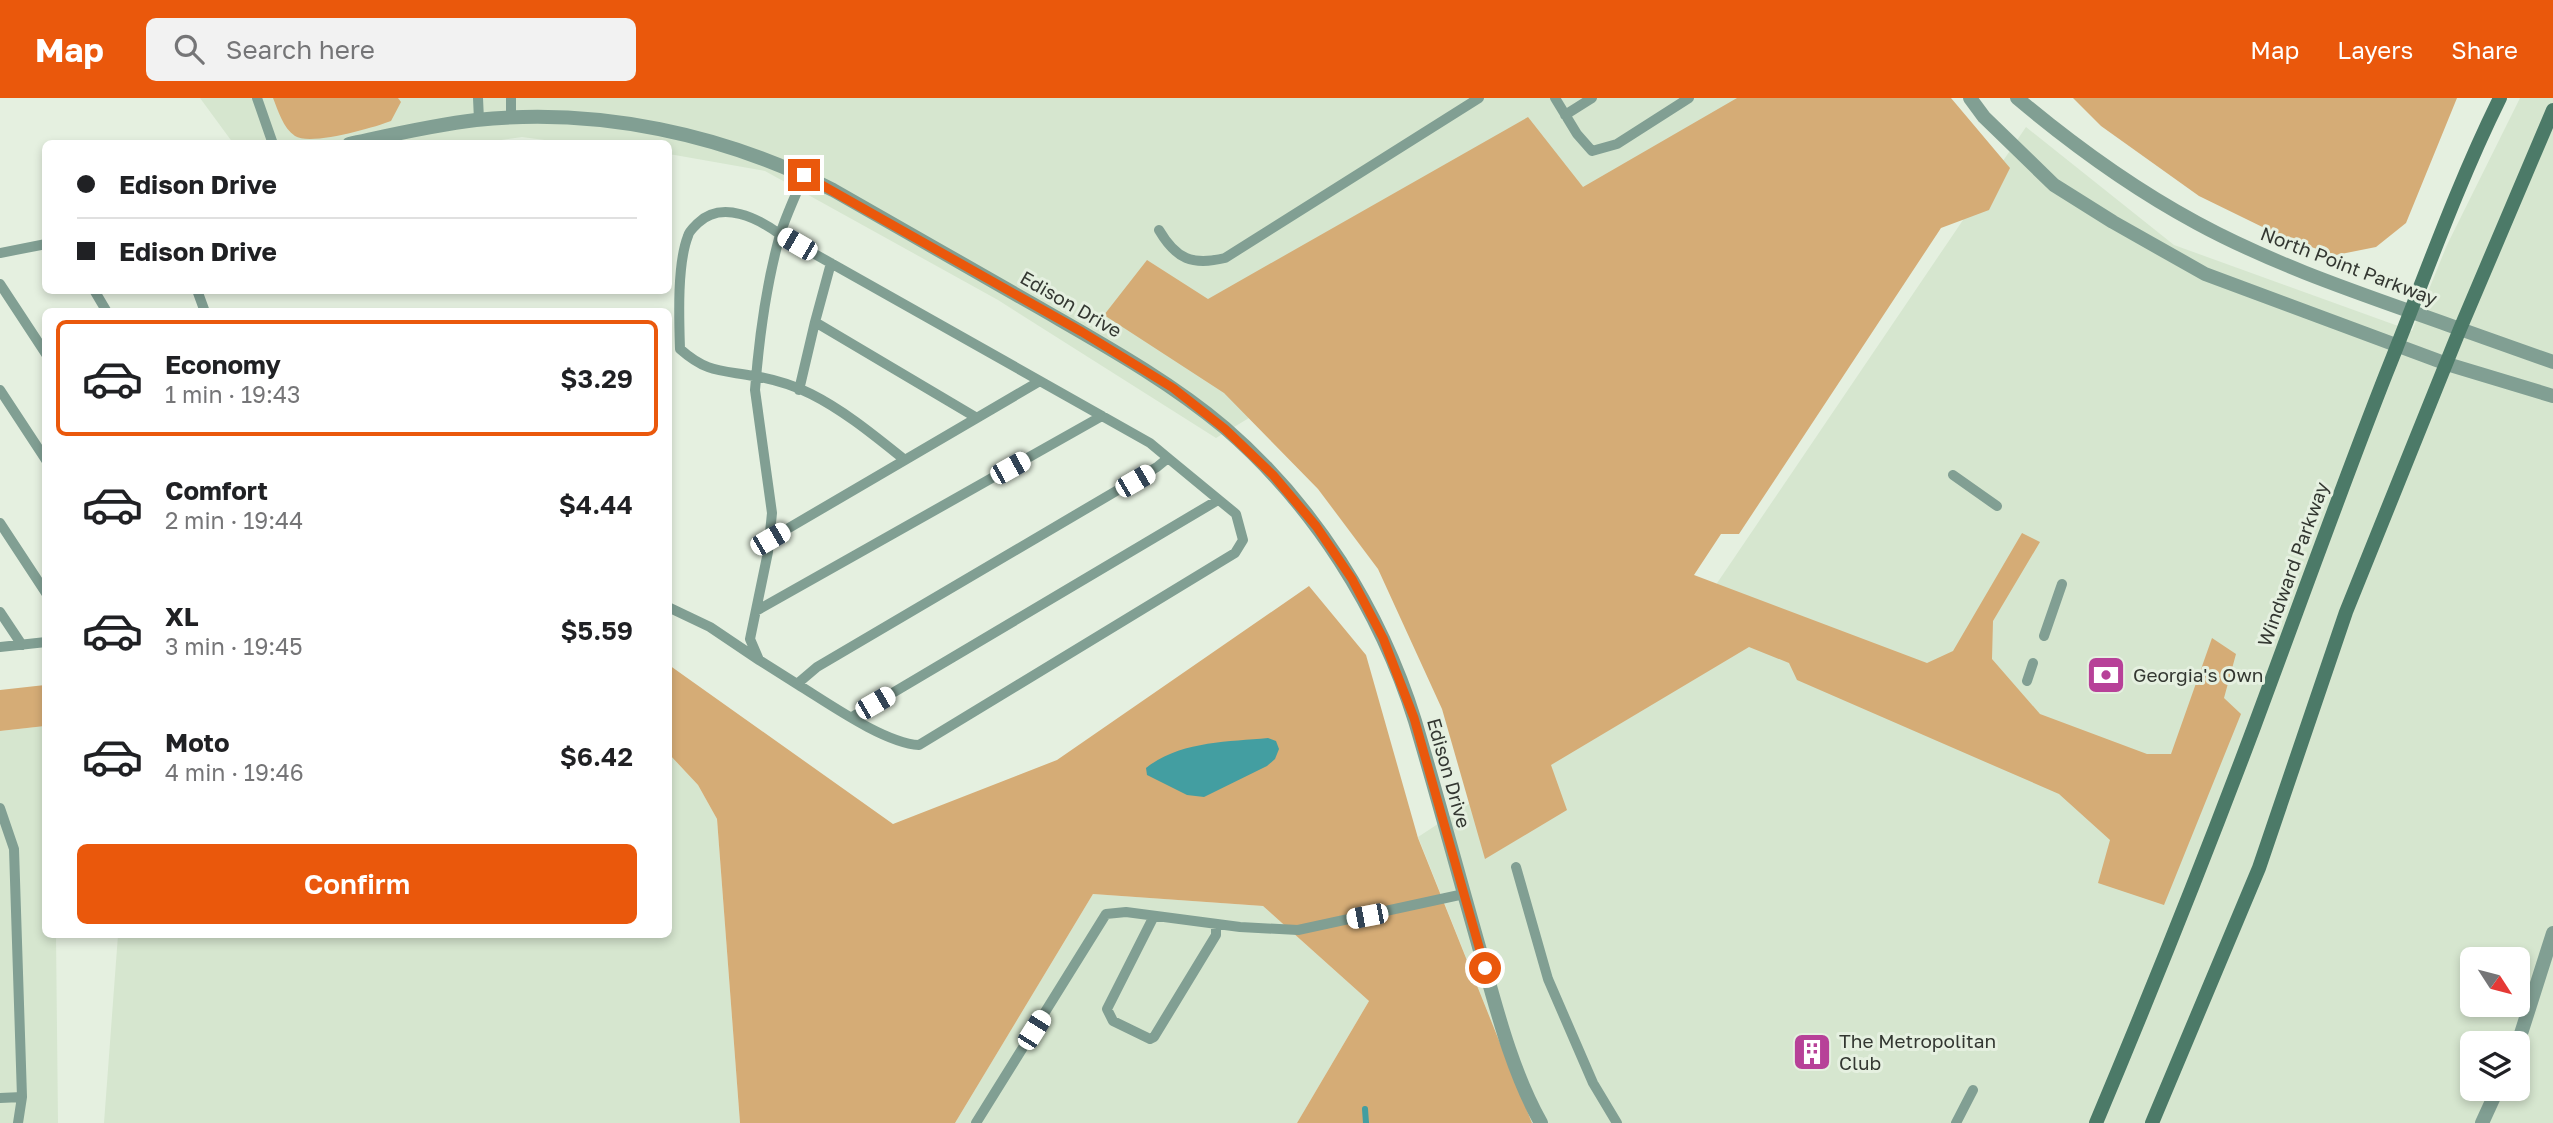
<!DOCTYPE html>
<html lang="en">
<head>
<meta charset="utf-8">
<style>
	:root { --surface:#fff; --page:#f2f2f2; --text:#202124; --muted:#757577; --line:#e0e0e0; --accent:#ea580c }
	body { margin:0; font-family:"Golos Text",sans-serif; background:var(--page); color:var(--text); height:100vh; display:flex; flex-direction:column; font-size:26px; white-space:nowrap }
	* { box-sizing:border-box; margin:0 }
	p { font-size:23px; color:var(--muted) }
	.icon { flex:none; width:38px; height:38px; fill:none; stroke:currentColor; stroke-width:2; stroke-linecap:round; stroke-linejoin:round }
	.map { position:relative; flex:1; overflow:hidden }
	.side { position:absolute; left:42px; top:210px; width:630px; height:630px; display:flex; flex-direction:column; background:var(--surface); border-radius:10px; box-shadow:0 4px 10px #0003 }
	.side>* { flex:none }
	.banner { position:absolute; left:42px; top:42px; width:630px; height:154px; border-radius:10px; box-shadow:0 4px 10px #0003; display:grid; align-content:center; height:154px; padding:0 35px; background:var(--surface) }
	.needle { width:46px; rotate:126deg }
	.tools { position:absolute; left:2460px; top:849px; display:grid; gap:14px }
	.tools a { display:grid; place-items:center; width:70px; height:70px; border-radius:10px; background:var(--surface); box-shadow:0 4px 10px #0003; font-size:35px }
	.end { position:absolute; width:32px; height:32px; margin:-16px; border:9px solid #ea580c; background:#fff; box-shadow:0 0 0 4px #fff }
	.from { border-radius:50% }
	.car { position:absolute; width:21px; height:42px; margin:-21px -10px; border-radius:9px; box-shadow:0 0 5px 2px #0007; background:linear-gradient(#fff 24%,#345 0 40%,#fff 0 76%,#345 0 86%,#fff 0) }
	.banner b { display:flex; align-items:center; gap:24px; height:66px; font-size:26px }
	.banner b+b { border-top:2px solid var(--line) }
	.banner i { width:18px; height:18px; background:var(--text) }
	ul { padding:12px 0 0; list-style:none }
	li { display:flex; align-items:center; gap:21px; height:116px; margin:0 14px 10px; padding:0 21px; border:4px solid transparent; border-radius:10px }
	li div { flex:1 }
	li b { display:block; font-size:26px }
	li em { font-style:normal; font-weight:600 }
	li.current { border-color:var(--accent) }
	li>.icon { width:63px; height:63px; stroke-width:1.5 }
	.action { display:flex; gap:14px; margin-top:auto; padding:14px 35px }
	.action a { flex:1; height:80px; border-radius:10px; background:var(--accent); color:#fff; font-size:28px; font-weight:600; line-height:80px; text-align:center }
	header { display:flex; align-items:center; gap:42px; box-sizing:border-box; height:98px; padding:0 35px; background:var(--accent); color:#fff }
	header strong { font-size:33px }
	nav { display:flex; gap:38px; margin-inline-start:auto; font-size:24px }
	.search { width:490px; height:63px; background:var(--page); display:flex; align-items:center; gap:18px; box-sizing:border-box; padding:0 24px; border-radius:10px; color:var(--muted); font-size:26px }
	.map>svg:first-child { display:block }
</style>
</head>
<body>
<header>
<strong>Map</strong>
<div class="search"><svg class="icon" aria-label="search" viewBox="0 0 24 24"><circle cx="10" cy="10" r="6"/><path d="M15 15l6 6"/></svg>Search here</div>
<nav><a>Map</a><a>Layers</a><a>Share</a></nav>
</header>
<div class="map">
<svg width="2553" height="1025" viewBox="0 0 2553 1025">
	<rect width="100%" height="100%" fill="#e5f0e0"/>
	<!-- built -->
	<path fill="#d6e6cf" fill-rule="evenodd" d="M200,0h1575l-559,340 -218,-138 -233,-129 -96,-17 -1,-10h-94l-52,-7 -48,7 -241,-1z
		M2520,0h33v1025h-1021l-114,-286 320,-209 -29,-33 317,-468 148,118 238,86 35,-86zM2473,861h45v45h-45zM2473,945h45v45h-45z
		M45,628l1,208 10,1 2,188h-58v-392z
		M669,656l29,31 19,34 23,304h-636l14,-188 550,-1z
		M1093,796l170,12 106,95 -72,122h-342z"/>
	<!-- forest -->
	<path fill="#d5ac76" d="M273,0h125l3,4 -10,19c-18,7 -81,25 -96,15 -12,-8 -17,-26 -22,-38z
		M1737,0h214l59,70 -21,42 -48,18 -202,306h-18l-27,41 233,88 26,-12 69,-118 18,9 -47,79 -1,38 48,55 107,40h24l41,-116 24,16 -12,44 17,16 -77,191 -66,-22 12,-43 -51,-46 -262,-114 -8,-17 -40,-16 -198,118 16,45 -82,49 -43,-150 -64,-140 -60,-80 -94,-96 -120,-78 43,-55 61,39 320,-182 55,70z
		M2073,0h384l-51,125 -30,24 -40,8 -47,-15 -90,-44 -98,-70z
		M1309,488l57,69 52,183 114,285h-235l72,-122 -106,-95 -170,-12 -138,229h-215l-23,-304 -19,-34 -29,-31v-89l224,159 164,-64z
		M45,587v41l-45,5v-41z"/>
	<!-- water -->
	<path fill="#439ea1" d="M1268,640l8,3 3,8 -4,10 -8,7 -63,31 -17,-2 -40,-20 -1,-7c34,-27 81,-26 122,-30z"/>
	<g fill="none" stroke-linecap="round" stroke-linejoin="round">
		<!-- stream -->
		<path stroke="#439ea1" stroke-width="6" d="M1365,1011l1,14"/>
		<!-- service -->
		<path stroke="#819f93" stroke-width="10" d="M257,0l16,46
			M478,0l1,22
			M511,0v21
			M1555,0l22,36 15,17 25,-7 72,-46
			M1565,17l27,-17
			M804,77c-8,20 -18,40 -24,60 -14,50 -21,103 -25,155l17,123 -4,39 -18,87 9,21 38,24 20,-17 340,-200 11,-9 -18,-15 -369,-208c-23,-17 -59,-35 -83,-12 -4,4 -9,8 -10,13 -11,28 -9,82 -8,113 27,24 41,21 74,27 18,3 41,10 57,18 34,17 65,43 94,66
			M1159,132c17,29 33,36 66,28l254,-160
			M0,155l46,-9
			M0,186l46,70
			M94,192l13,22
			M197,192l8,22
			M815,224l16,-59
			M0,292l46,70
			M799,292l16,-68 162,96
			M1953,377l44,31
			M0,425l46,70
			M770,441l270,-158
			M668,509l42,20 49,33
			M756,513l346,-195
			M0,514l22,33
			M2044,538l18,-52
			M0,549l46,-5
			M2027,583l6,-18
			M797,586c31,19 87,59 122,61l316,-192 8,-13 -7,-26 -68,-56
			M852,619l366,-217
			M0,710l14,41 8,248 -4,26
			M1516,769l32,112 45,104 24,40
			M1154,818l-47,93 6,12 37,18 4,-2 62,-102v-11
			M0,1000l22,-1
			M976,1025l130,-209 20,-2 114,15 58,3 166,-36
			M1956,1025l17,-33"/>
		<!-- minor -->
		<path stroke="#819f93" stroke-width="14" d="M349,46c42,-9 84,-19 127,-24 122,-13 248,14 357,70 68,39 137,78 205,117 64,37 130,73 187,121 89,77 155,181 190,293 23,77 44,156 66,233 16,57 31,117 60,169
			M2460,231l93,33
			M2447,266l106,32
			M2518,945l35,-110
			M2482,1025l16,-35"/>
		<!-- tertiary -->
		<path stroke="#819f93" stroke-width="14" d="M1970,0l14,19 70,68 59,37 92,52 242,90
			M2017,0c56,47 115,90 180,125 83,45 174,74 263,106"/>
		<!-- secondary -->
		<path stroke="#4c7a68" stroke-width="14" d="M2096,1025c55,-131 108,-263 158,-396 44,-118 86,-236 132,-353 37,-92 70,-187 114,-276
			M2152,1025l107,-255 87,-256 114,-283 93,-219"/>
	</g>
	<g fill="none" stroke-linecap="round" stroke-linejoin="round">
		<!-- route -->
		<path stroke="#ea580c" stroke-width="9" d="M804,77l278,157 91,56 52,41 48,46 43,51 36,53 31,59 31,80 71,250"/>
	</g>
	<!-- icons -->
	<defs>
		<g id="bank-square" transform="scale(2.0125)"><rect x="-9" y="-9" width="18" height="18" rx="4" fill="#b74198" stroke="#e5f0e0"/><path d="M-6-4H6V4H-6ZM0-2.3a2.3 2.3 0 1 0 0 4.6a2.3 2.3 0 1 0 0-4.6Z" fill="#fff"/></g>
		<g id="building-square" transform="scale(2.0125)"><rect x="-9" y="-9" width="18" height="18" rx="4" fill="#b74198" stroke="#e5f0e0"/><path d="M-4-6H4V6H1V3H-1V6H-4ZM-2.5-4.3h1.7v1.8h-1.7ZM.8-4.3h1.7v1.8H.8ZM-2.5-1h1.7V.8h-1.7ZM.8-1h1.7V.8H.8Z" fill="#fff"/></g>
	</defs>
	<g fill-rule="evenodd">
		<use href="#bank-square" x="2106" y="577"/>
		<use href="#building-square" x="1812" y="954"/>
	</g>
	<g text-anchor="middle" stroke-width="6" stroke-linejoin="round" paint-order="stroke">
		<!-- street labels -->
		<g font-size="19" fill="#333731" stroke="#e5f0e0">
			<text transform="translate(2349 168) rotate(21)" y="7">North Point Parkway</text>
			<text transform="translate(1071 206) rotate(30)" y="7">Edison Drive</text>
			<text transform="translate(2293 466) rotate(-70)" y="7">Windward Parkway</text>
			<text transform="translate(1449 675) rotate(74)" y="7">Edison Drive</text>
		</g>
		<!-- poi labels -->
		<g font-size="19" fill="#333731" stroke="#e5f0e0" text-anchor="start">
			<text x="2133" y="584">Georgia's Own</text>
			<text x="1839" y="950">The Metropolitan<tspan x="1839" dy="22">Club</tspan></text>
		</g>
	</g>
</svg>
<div class="tools">
<a><svg class="needle" viewBox="-14 -14 28 28"><path d="M0-13l5 13h-10z" fill="#e53935"/><path d="M0 13l5-13h-10z" fill="#757577"/></svg></a>
<a><svg class="icon" aria-label="layers" viewBox="0 0 24 24"><path d="M12 4l9 5-9 5-9-5zM3 14l9 5 9-5"/></svg></a>
</div>
<i class="end from" style="left:1485px;top:870px"></i>
<i class="end" style="left:804px;top:77px"></i>
<i class="car" style="left:797px;top:146px;rotate:300deg"></i>
<i class="car" style="left:1010px;top:370px;rotate:61deg"></i>
<i class="car" style="left:1135px;top:383px;rotate:60deg"></i>
<i class="car" style="left:770px;top:441px;rotate:60deg"></i>
<i class="car" style="left:875px;top:605px;rotate:60deg"></i>
<i class="car" style="left:1367px;top:818px;rotate:259deg"></i>
<i class="car" style="left:1034px;top:932px;rotate:32deg"></i>
<div class="banner">
<b><i class="from"></i>Edison Drive</b>
<b><i></i>Edison Drive</b>
</div>
<section class="side">
<ul>
<li class="current"><svg class="icon" aria-label="car" viewBox="0 0 24 24"><path d="M5 17H2v-5l4-1 3-4h7l3 4 3 1v5h-3M9 17h6M6 11h13"/><circle cx="7" cy="17" r="2"/><circle cx="17" cy="17" r="2"/></svg><div><b>Economy</b><p>1 min · 19:43</p></div><em>$3.29</em></li>
<li><svg class="icon" aria-label="car" viewBox="0 0 24 24"><path d="M5 17H2v-5l4-1 3-4h7l3 4 3 1v5h-3M9 17h6M6 11h13"/><circle cx="7" cy="17" r="2"/><circle cx="17" cy="17" r="2"/></svg><div><b>Comfort</b><p>2 min · 19:44</p></div><em>$4.44</em></li>
<li><svg class="icon" aria-label="car" viewBox="0 0 24 24"><path d="M5 17H2v-5l4-1 3-4h7l3 4 3 1v5h-3M9 17h6M6 11h13"/><circle cx="7" cy="17" r="2"/><circle cx="17" cy="17" r="2"/></svg><div><b>XL</b><p>3 min · 19:45</p></div><em>$5.59</em></li>
<li><svg class="icon" aria-label="car" viewBox="0 0 24 24"><path d="M5 17H2v-5l4-1 3-4h7l3 4 3 1v5h-3M9 17h6M6 11h13"/><circle cx="7" cy="17" r="2"/><circle cx="17" cy="17" r="2"/></svg><div><b>Moto</b><p>4 min · 19:46</p></div><em>$6.42</em></li>
</ul>
<div class="action"><a>Confirm</a></div>
</section>
</div>
</body>
</html>
